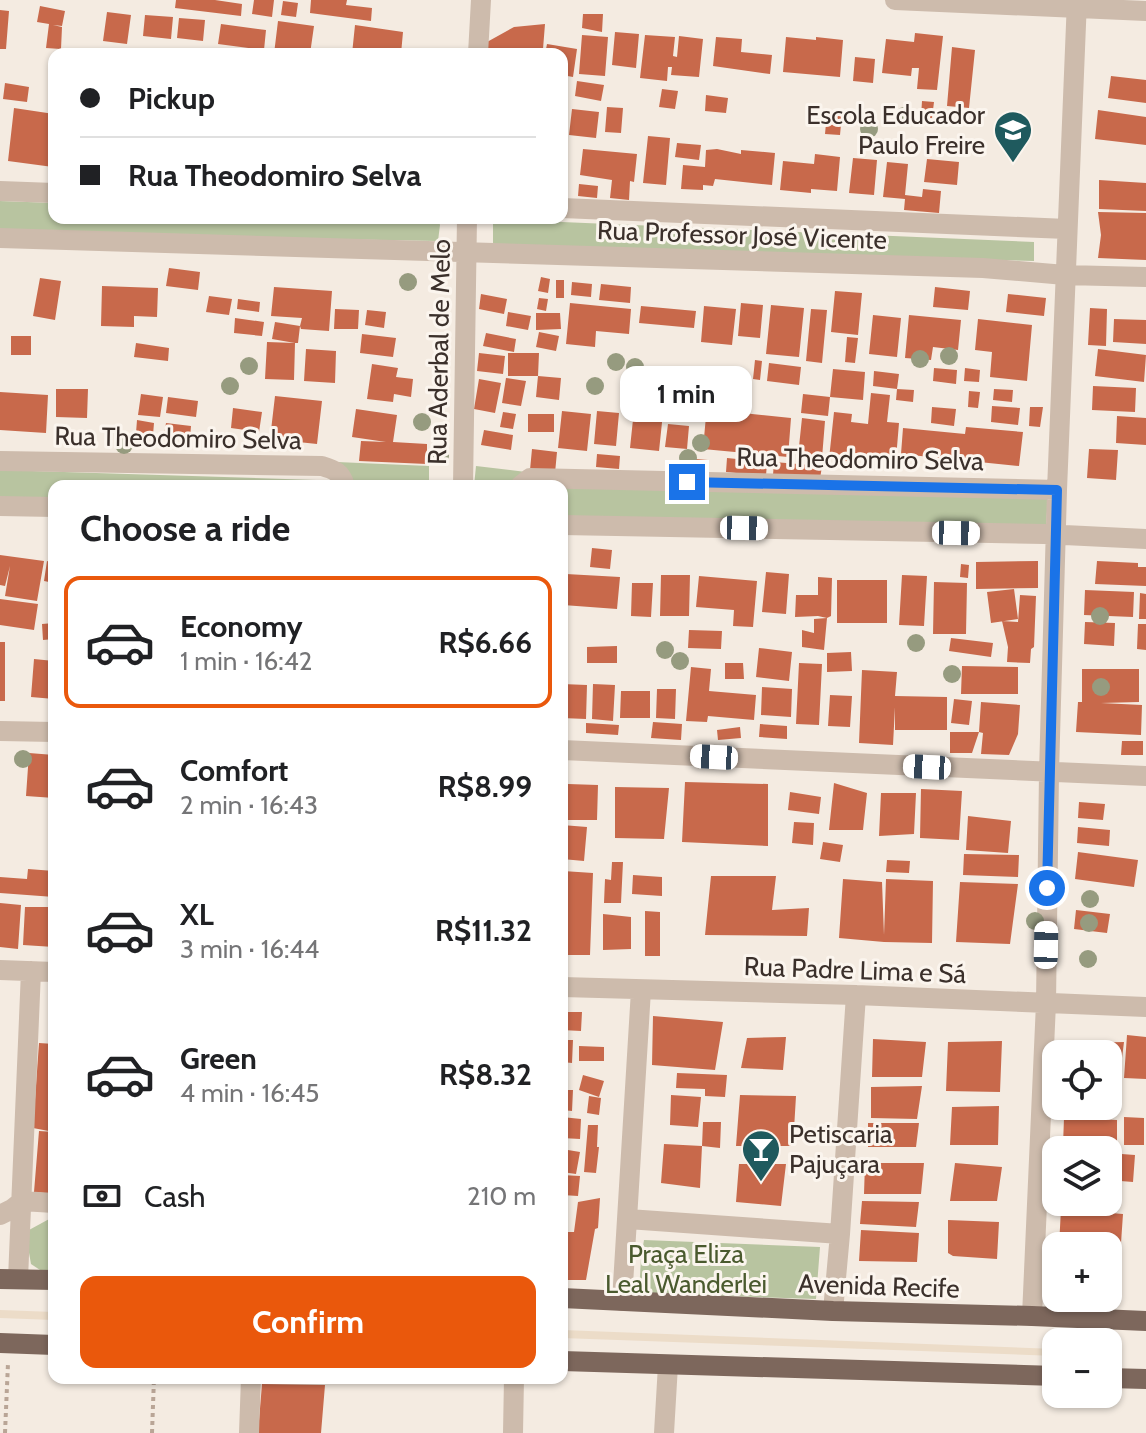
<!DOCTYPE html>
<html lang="en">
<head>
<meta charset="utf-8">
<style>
	:root { --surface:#fff; --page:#f2f2f2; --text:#202124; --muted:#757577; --line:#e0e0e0; --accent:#ea580c }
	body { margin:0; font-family:Cabin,sans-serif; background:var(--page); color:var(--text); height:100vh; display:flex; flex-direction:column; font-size:30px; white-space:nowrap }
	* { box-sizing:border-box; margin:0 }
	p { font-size:26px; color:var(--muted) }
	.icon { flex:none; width:44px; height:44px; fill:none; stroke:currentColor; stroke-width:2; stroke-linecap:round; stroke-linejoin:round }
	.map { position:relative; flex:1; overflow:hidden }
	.sheet { position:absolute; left:48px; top:480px; width:520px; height:904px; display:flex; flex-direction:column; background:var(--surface); border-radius:16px; box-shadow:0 2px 6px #0004 }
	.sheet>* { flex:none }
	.guide { position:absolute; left:48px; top:48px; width:520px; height:176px; border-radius:16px; box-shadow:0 2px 6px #0004; display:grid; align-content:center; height:176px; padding:0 32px; background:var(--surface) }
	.controls { position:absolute; left:1042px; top:1040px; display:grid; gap:16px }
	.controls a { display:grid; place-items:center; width:80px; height:80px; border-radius:16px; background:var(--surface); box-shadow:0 2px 6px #0004; font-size:40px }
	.end { position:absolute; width:36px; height:36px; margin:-18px; border:10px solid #1a73e8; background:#fff; box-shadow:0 0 0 4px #fff }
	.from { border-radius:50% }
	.bubble { position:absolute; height:56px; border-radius:16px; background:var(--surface); box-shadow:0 2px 6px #0004; font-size:26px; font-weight:700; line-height:56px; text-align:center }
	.car { position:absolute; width:24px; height:48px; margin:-24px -12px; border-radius:10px; box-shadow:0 0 6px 2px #0007; background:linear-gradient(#fff 24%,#345 0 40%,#fff 0 76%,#345 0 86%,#fff 0) }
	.guide b { display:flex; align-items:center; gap:28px; height:76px; font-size:30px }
	.guide b+b { border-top:2px solid var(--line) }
	.guide i { width:20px; height:20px; background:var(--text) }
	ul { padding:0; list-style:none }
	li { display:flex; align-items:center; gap:24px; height:132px; margin:0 16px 12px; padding:0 16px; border:4px solid transparent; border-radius:16px }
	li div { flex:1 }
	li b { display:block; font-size:30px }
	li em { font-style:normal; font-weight:700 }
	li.selected { border-color:var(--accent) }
	li>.icon { width:72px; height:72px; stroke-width:1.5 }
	h2 { padding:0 32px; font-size:36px; line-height:96px }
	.pay { display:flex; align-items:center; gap:20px; height:88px; padding:0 32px; font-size:30px }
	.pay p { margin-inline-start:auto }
	.cta { display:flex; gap:16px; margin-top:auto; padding:16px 32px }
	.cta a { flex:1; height:92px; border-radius:16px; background:var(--accent); color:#fff; font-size:32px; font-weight:700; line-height:92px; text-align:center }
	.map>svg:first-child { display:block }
</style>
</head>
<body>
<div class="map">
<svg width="1146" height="1433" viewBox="0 0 1146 1433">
	<rect width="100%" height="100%" fill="#f4ebe1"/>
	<!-- green -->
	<path fill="#b8c4a0" d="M0,201l54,2v15h384l2,7 -2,16 -438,-8z
		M493,219l541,23v19l-541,-13z
		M337,462l92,4v20h-72z
		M476,466l50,6 -15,14h-37z
		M0,470l316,10 8,6h-270v19l-54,-1z
		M562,486l486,7 -2,36 -484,-6z
		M51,1218h3v54h-11l-12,-8 -3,-17 1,-17z
		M644,1240l176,7 -4,52 -177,-6 2,-35z"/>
	<!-- plaza -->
	<path fill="#ecdcc8" d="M0,1310l54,2v8l-54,-2z
		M562,1330l494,19v7l-494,-18z"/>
	<!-- building -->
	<path fill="#c8694b" d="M176,0h39l27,4 -1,12 -66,-8z
		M254,0h20l-2,17 -20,-3z
		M311,0h36l-1,5 26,3 -1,13 -61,-8z
		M283,1l15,2 -2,14 -15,-2z
		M40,6l25,5 -3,15 -9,-1 9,2 -1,22 -15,-1 3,-24 -12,-2z
		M0,10l9,1 -3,38h-6z
		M107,12l24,3 -4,29 -24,-3z
		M583,14h20l-1,18 -20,-4z
		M145,15l28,2 -2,22 -28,-3z
		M179,18l26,2 -2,21 -26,-3z
		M278,21l36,5 -4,28h-36z
		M221,24l45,6 -2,20 -46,-6z
		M545,24l-2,25 -4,1v4h-54l2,-12 27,-15z
		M355,25l48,7 -2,22h-49z
		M615,32l24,2 -3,34 -24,-3z
		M915,33l28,3 -6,54 -20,-1 2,-21h-7l-1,8 -29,-3 4,-34 28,3z
		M582,35l26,2 -3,39 -26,-2z
		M645,35l30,2 -2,19 4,1 2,-21 24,3 -4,38 -28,-2 1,-8h-4l-1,14 -27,-3z
		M716,37l26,2 -1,13 31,3 -2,19 -57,-8z
		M786,37l30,3v-3l27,3 -3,37 -57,-5z
		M547,44l30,5 -4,28 -11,-2v-21h-17z
		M952,47l23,3 -6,58 -22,-2z
		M177,49l36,2 10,1v2h-46z
		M855,57l20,2 -2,24 -20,-2z
		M1111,76l35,4v23l-38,-5z
		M577,81l27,4 -3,16 -26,-5z
		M5,83l24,4 -2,15 -24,-3z
		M662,89l16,2 -3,18 -16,-2z
		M706,95l22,3 -2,15 -21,-2z
		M922,101l12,1 -2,16 -11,-1z
		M607,107l16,1 -2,25 -16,-1z
		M14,108l40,6 -1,53 -45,-6z
		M572,109l27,3 -3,26 -27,-3z
		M1098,110l48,7v28l-51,-6z
		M827,113l15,1 -2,21 -15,-1z
		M648,136l22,2 -4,47 -23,-2z
		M677,143l24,2 -2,15 -24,-3z
		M583,149l54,5 -3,28 -4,-1 -1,19 -19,-2 2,-18 -32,-5z
		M717,149l24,5v-4l34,3 -3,32 -57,-6 -2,7 -10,-1v5l-22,-1 2,-24 22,2 1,-17z
		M815,154l25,3 -3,34 -26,-2v4l-31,-3 3,-29 31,3z
		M853,158l24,2 -3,35 -25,-2z
		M927,159l32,3 -2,23 -33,-3z
		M887,162l21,2 -3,31 17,2 1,-8 18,2 -2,22 -35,-3 1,-11 -22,-2z
		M1099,180l47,3v28l-47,-2z
		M579,184l19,2 -1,12 -19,-2z
		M1098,212l48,1v47l-48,-2 3,-23z
		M169,268l31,4 -2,18 -32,-4z
		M541,277l9,2 -2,14 -10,-2z
		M40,278l21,3 -6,39 -22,-4z
		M556,280h8v18h-8z
		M572,282l20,2 -1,13 -20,-2z
		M601,284l30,3 -1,16 -31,-3z
		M102,286l56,2 -1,29 -23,-1v11l-33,-1z
		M274,287l58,4 -3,40 -28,-2 -1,-3 -2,17h-3l-1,37 -29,-1 2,-37 28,1 -23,-4 3,-17 25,4 2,-8 -31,-2z
		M935,287l35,4 -2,19 -35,-3z
		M835,291l27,2 -4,42 -27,-3z
		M481,294l26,5 -3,15 -25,-5z
		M1008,294l38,4 -2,18 -38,-4z
		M209,296l23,3 -3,16 -23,-3z
		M539,298l9,1 -2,12 -9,-2z
		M238,299l22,3 -1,10 -22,-3z
		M570,303l61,6 -2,25 -33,-3 -1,16 -29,-3z
		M741,303l22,2 -3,33 -22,-2z
		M771,305l33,3 -5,49 -33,-3z
		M641,306l55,5 -2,17 -55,-5z
		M704,306l32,3 -4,36 -31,-3z
		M1090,308l17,1 -1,37 -18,-1z
		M335,309l24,1 -1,19h-24z
		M811,309l16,1 -5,53 -16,-2z
		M367,310l19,2 -2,16 -19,-3z
		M508,312l23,4 -3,14 -22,-4z
		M536,313h24l1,16 -25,1z
		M873,315l28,3 -4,39 -28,-3z
		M909,315l52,5 -3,30 -25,-3 -2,13 -26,-2z
		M235,318l29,4 -2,14 -28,-3z
		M978,319l54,6 -5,56 -37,-4 2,-25 -17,-2z
		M1114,319l32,1v24l-33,-2z
		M539,332l20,4 -3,15 -20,-4z
		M486,333l30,6 -2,13 -31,-6z
		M362,334l34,4 -3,19 -33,-4z
		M11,336h20v19h-20z
		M847,337l11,1 -3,25 -10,-1z
		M136,343l33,5 -1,13 -34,-4z
		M306,349l30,2 -1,32 -31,-2z
		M1098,349l48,6 -2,27 -49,-6z
		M479,353l26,3 -2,18 -26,-3z
		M508,353h31l-1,23h-30z
		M755,360l7,1 -2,19 -7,-1z
		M769,363l32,4 -2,18 -32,-4z
		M372,364l26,4 -2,9 17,2 -2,18 -17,-3 -1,8 -26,-3z
		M934,368l23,2 -1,14 -23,-3z
		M965,368l15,2 -1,12 -15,-1z
		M833,369l32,3 -2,28 -33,-3 -2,19 -27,-3 2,-19 27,3z
		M874,371l25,3 -2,15 -24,-3z
		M645,373l14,2 -1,14 -14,-1z
		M668,375l61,6 -1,13 -28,-2 -1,15 -34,-3z
		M538,376l23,2 -2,22 -23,-3z
		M506,378l20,3 -5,25 -19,-3z
		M479,379l22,4 -6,30 -21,-4z
		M1093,386l43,2 -1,24 -43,-2z
		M56,389h32l-1,29 -31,-1z
		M897,389l17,1 -1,12 -17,-2z
		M994,389l19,1 -1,12 -19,-2z
		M969,391l11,1 -2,16 -10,-1z
		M0,392l48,3 -2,38 -46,-3z
		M871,393l19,2 -3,27 12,1 -3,36 -48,-7 -1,9 -18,-2 5,-47 18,2 -1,8 17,2z
		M141,394l22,3 -3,20 -22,-2z
		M275,396l47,5 -5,43 -47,-5z
		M168,397l30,4 -2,16 -30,-4z
		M992,406l28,2 -2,17 -27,-3z
		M932,407l24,2 -2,17 -23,-3z
		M1030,407h13l-3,20 -11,-1z
		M233,408l29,4 -3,20 -28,-4z
		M356,409l41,6 -4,27 34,2v20l-68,-3 2,-20 25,1 -34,-5z
		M634,410l29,3 -4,38 -29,-3z
		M562,411l29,3 -4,37 -29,-3z
		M597,411l22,2 -3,33 -22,-2z
		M503,412l13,2 -3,15 -13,-2z
		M733,412l58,6 -3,39 -85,-8 3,-33 26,3z
		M528,414h26v18h-26z
		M1117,416l29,2v27l-30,-2z
		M802,418l23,3 -3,37 -24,-2z
		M137,420l17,3 -1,12 -17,-2z
		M166,423l25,3 -1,12 -26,-3z
		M668,424l21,2 -2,23 -22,-2z
		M966,427l57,5 -4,34 -118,-12 2,-26 62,6z
		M484,430l29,5 -2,15 -30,-5z
		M532,449l25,3 -2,21 -25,-3z
		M1089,449l29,1 -2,30 -29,-2z
		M597,454l23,2 -1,13 -23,-2z
		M727,458l40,4 -1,14 -40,-4z
		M695,459l13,1 -1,15 -14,-1z
		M774,462l48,4 -2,13 -47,-4z
		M592,548l20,2 -2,19 -20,-2z
		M0,555l44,6 -7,40 -32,-5 5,-30 -5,20 -5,-1z
		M47,561l7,2v20l-10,-2z
		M1038,561v27l-62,1v-27z
		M1097,561l41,2v4h8v19l-51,-2z
		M961,564l8,1 -1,13 -8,-1z
		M766,572l23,2 -3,40 -24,-2z
		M566,574l54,3 -3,32 -54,-4z
		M661,575h29l-1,41h-29z
		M902,575l25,1 -3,50 -25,-1z
		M699,576l58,5 -4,46 -20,-1 1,-16 -38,-3z
		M818,577l14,1 -1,38 -4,2 -3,32 -22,-3v-17l12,3v-14l13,-1 -9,-2 -23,1 1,-22h22z
		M837,580h50v43h-50z
		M934,582l33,1 -1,51h-33z
		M632,583h21l-2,34 -20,-1z
		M1014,589l4,30 -27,4 -4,-31z
		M1085,590l49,2 -1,25 -49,-2z
		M1140,593l6,1v25h-7z
		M1020,595l16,1 -2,51 -3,2 -1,14 -23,-1 1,-15 -6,-26 16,1z
		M0,599l38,5 -4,26 -34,-5z
		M1085,622l30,1 -1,23 -30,-2z
		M54,623v16l-11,1 -1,-16z
		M1138,624h8v26l-9,-1z
		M689,630l33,1 -1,18 -33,-1z
		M951,638l42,5 -2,14 -42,-6z
		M0,642h5v59h-5z
		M617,646v17h-30v-16z
		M759,648l33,4 -3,29 -33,-4z
		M851,652l1,19 -25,1v-19z
		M34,659l20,2v38l-23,-2z
		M725,663h18l1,16h-19z
		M799,663l23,1 -3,61 -23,-1z
		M962,666l56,1v27h-57z
		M691,667l20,2 -2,22 47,4 -2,25 -46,-4 -1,6 -21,-1z
		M1082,669h57v33l-38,1 41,2 -1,30 -65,-3 2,-30h4z
		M862,670l35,2 -2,24 52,1v33h-52v-23l-2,38 -34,-2z
		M562,684l25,1 -1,34 -24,-1z
		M593,684l22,1 -2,36 -21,-2z
		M762,687l30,2 -1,28 -30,-2z
		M657,689h19l-1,30 -19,-1z
		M621,691h29v27h-30z
		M830,695l22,1 -2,31 -22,-1z
		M954,699l18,2 -3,24 -18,-2z
		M981,702l39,3 -2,29 -9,21 -28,-1 2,-21 -4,-1 -7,21h-22v-21h29z
		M653,722l29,2 -1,16 -30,-2z
		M586,723l33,2 -1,10 -32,-2z
		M760,724l27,2v13l-28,-2z
		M740,727l1,11 -23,2 -1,-10z
		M1122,741h21v14h-22z
		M29,753l25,2v43l-28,-2z
		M685,782l83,2v62l-86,-4z
		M834,783l33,10 -4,37h-34z
		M568,784l30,1 -1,35h-30z
		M615,787l54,1 -5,51 -49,-1z
		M921,789l41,2 -3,49 -39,-2z
		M790,792l31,5 -2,17 -31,-4z
		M881,793h35l-2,41 -35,2z
		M1079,802l26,2 -2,16 -25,-2z
		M968,816l43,5 -3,32 -42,-3z
		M794,822l20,1 -1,22 -21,-2z
		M562,825l25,2 -3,34 -22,-2z
		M1078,827l32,3 -1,16 -32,-3z
		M823,842l20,3 -3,17 -20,-3z
		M1078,852l60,8 -4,27 -59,-8z
		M964,854l55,1 -1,22 -55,-2z
		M887,860l23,1 -1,12 -23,-1z
		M612,862h11l-2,41h-17l1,-24 6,1z
		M28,869l26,2v26l-54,-4v-16l27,2z
		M563,871l30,2 -3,82h-28z
		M633,875l29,2v19l-30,-2z
		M711,876h65l-4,34 37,-2 -2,28 -102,-1z
		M843,879l39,3 2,53 2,-56 47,2 -1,62 -48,-1 -45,-4z
		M960,882l58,2 -8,60 -54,-2z
		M0,903l21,2 -3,44 -18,-2z
		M25,907h29v40l-31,-2z
		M1076,910l34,4 -3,19 -33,-4z
		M645,911l15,1v44h-15z
		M603,914l28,3v32l-28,1z
		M562,1012h20l-1,19 -19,-1z
		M653,1016l70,6 -8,48 -63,-5z
		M1127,1035l19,2v42l-22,-1z
		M786,1037l-3,33 -42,-2 6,-30z
		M873,1039l53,3 -4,35h-50z
		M562,1040h11l-1,23 -10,-1z
		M1002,1041l-2,51 -54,-1 2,-49z
		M1124,1042l-4,32 -12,-1v-19h-36v-11z
		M39,1043l15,1v88l-21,-4z
		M579,1046l25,1v14h-25z
		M677,1073l50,2 -2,22 -20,-1v-7l-29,-1z
		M583,1075l21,6 -5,16 -20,-7z
		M1108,1080h10l-1,26 -9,-1z
		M922,1086l-5,33 -46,-1v-31z
		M562,1090h11l-1,21 -10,-1z
		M671,1095l30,2 -3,30 -28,-2z
		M740,1095l56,1 -3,50h-57z
		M589,1096l12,2 -2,17 -12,-2z
		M999,1106l-1,39h-48l2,-38z
		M562,1117l19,2 -1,20 -18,-1z
		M1124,1117l20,1v27h-20z
		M1064,1118l53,2v31l-54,-6z
		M703,1122h18l-1,26 -18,-2 -2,42 -39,-5 3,-39 38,2z
		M868,1123h51l-3,24h-48z
		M588,1125h10l-1,22h2l-3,26 -12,-1z
		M39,1131l15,1v62l-20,-2z
		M562,1149l18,3 -4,22 -14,-2z
		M1108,1153l27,2 -2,27 -25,-2z
		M865,1163h59l-3,31h-57z
		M955,1163l47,4 -5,34h-47z
		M739,1164h47l-5,42 -45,-4z
		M562,1175l18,1 -2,20 -16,-1z
		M1108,1189l14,1 -2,16 -24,-2v-2h12z
		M600,1198l-2,30 -3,1 -9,51h-24v-48h12l4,-30z
		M862,1201l57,1 -3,25 -56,-3z
		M1061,1209l62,5 -5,73 -10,-1v-40h-49z
		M948,1220l51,2 -2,37 -44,-3 -5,-3z
		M861,1230l58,3 -2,29 -58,-1z
		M1040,1256l10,1 -2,21h-10z
		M262,1384l63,1 -4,48h-63z"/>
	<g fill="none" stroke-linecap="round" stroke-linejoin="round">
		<!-- path -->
		<path stroke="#b9a596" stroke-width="4" stroke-dasharray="4 4" stroke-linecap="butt" d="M5,1433l3,-70
			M152,1433l2,-55"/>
		<!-- minor -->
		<path stroke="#cdbbac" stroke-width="20" d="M895,0l251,11
			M478,54l3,-54
			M0,191l54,2
			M562,208l505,21
			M0,238l983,30 82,7 81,2
			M0,461l322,5c13,4 19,6 23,20
			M463,486l4,-268
			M520,486l10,-8 527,12
			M0,506l54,1
			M562,525l482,9 102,5
			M0,731l54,1
			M562,750l584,26
			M0,970l54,2
			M562,987l294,8 290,12
			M0,1215l12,-6 10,-8 32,2
			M628,1219l212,15
			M18,1279l13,-308
			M622,1301l19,-311
			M833,1311l7,-77 16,-239
			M1032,1316l14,-313 3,-230 8,-283 20,-490
			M249,1433l2,-55
			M513,1433l1,-55
			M664,1433l4,-68"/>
		<!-- major -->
		<path stroke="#7d675c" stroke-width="20" d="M0,1279l54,1
			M562,1298l271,13 199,5 114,5
			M0,1343l54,2
			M562,1361l494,15
			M1108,1378l38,1"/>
	</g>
	<!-- trees -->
	<g fill="#969b7f">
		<circle cx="904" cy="116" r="9"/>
		<circle cx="869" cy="129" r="9"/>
		<circle cx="408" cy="282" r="9"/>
		<circle cx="949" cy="356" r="9"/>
		<circle cx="920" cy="359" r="9"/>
		<circle cx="616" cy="362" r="9"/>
		<circle cx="249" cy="366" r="9"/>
		<circle cx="635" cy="367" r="9"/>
		<circle cx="230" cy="386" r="9"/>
		<circle cx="595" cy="386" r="9"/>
		<circle cx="422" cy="422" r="9"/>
		<circle cx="701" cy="443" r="9"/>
		<circle cx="124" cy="445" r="9"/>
		<circle cx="440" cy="456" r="9"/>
		<circle cx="688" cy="458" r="9"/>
		<circle cx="1100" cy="616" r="9"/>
		<circle cx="916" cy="643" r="9"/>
		<circle cx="665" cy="650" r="9"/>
		<circle cx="680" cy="661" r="9"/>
		<circle cx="952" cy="674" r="9"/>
		<circle cx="1101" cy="687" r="9"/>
		<circle cx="23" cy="759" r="9"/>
		<circle cx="1090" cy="899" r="9"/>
		<circle cx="1035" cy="921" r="9"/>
		<circle cx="1089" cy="923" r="9"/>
		<circle cx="1088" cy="959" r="9"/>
	</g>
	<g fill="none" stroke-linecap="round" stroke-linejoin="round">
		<!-- route -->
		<path stroke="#1a73e8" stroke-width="10" d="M687,482l370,8 -10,398"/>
	</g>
	<!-- icons -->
	<defs>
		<g id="school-pin" transform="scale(2)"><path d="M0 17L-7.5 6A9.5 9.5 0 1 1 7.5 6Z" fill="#1f5a5e" stroke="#fbf5ee"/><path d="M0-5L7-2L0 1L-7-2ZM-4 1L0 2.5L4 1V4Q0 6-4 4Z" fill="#fff"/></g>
		<g id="bar-pin" transform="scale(2)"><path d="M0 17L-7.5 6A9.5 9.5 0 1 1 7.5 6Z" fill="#1f5a5e" stroke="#fbf5ee"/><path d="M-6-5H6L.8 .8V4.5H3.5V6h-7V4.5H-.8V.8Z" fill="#fff"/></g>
	</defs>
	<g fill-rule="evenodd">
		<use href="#school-pin" x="1013" y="130"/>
		<use href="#bar-pin" x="761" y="1149"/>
	</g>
	<g text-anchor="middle" stroke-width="6" stroke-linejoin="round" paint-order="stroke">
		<!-- poi labels -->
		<g font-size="26" fill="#3b302b" stroke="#fbf5ee" text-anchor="end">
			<text x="985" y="124">Escola Educador<tspan x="985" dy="30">Paulo Freire</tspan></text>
			<text x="789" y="1143" text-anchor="start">Petiscaria<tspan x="789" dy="30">Pajuçara</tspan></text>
		</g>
		<!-- street labels -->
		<g font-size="26" fill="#3b302b" stroke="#fbf5ee">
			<text transform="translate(742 235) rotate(2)" y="9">Rua Professor José Vicente</text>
			<text transform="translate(439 352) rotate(-89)" y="9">Rua Aderbal de Melo</text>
			<text transform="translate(178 438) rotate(1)" y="9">Rua Theodomiro Selva</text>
			<text transform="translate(860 459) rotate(1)" y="9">Rua Theodomiro Selva</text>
			<text transform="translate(855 970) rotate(2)" y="9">Rua Padre Lima e Sá</text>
			<text transform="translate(879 1286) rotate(2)" y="9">Avenida Recife</text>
		</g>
		<!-- park labels -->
		<g font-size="26" fill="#4a5a2e" stroke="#fbf5ee">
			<text x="686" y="1263">Praça Eliza<tspan x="686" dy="30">Leal Wanderlei</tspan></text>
		</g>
	</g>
</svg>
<div class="controls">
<a><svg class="icon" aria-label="locate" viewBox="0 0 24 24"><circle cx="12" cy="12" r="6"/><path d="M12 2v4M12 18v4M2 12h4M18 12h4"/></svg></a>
<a><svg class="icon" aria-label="layers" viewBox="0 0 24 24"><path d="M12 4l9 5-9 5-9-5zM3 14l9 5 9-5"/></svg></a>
<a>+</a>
<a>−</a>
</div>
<i class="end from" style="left:1047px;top:888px"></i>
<i class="end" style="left:687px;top:482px"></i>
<div class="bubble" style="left:620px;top:366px;width:132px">1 min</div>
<i class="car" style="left:744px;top:528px;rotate:91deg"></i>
<i class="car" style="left:956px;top:533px;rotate:91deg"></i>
<i class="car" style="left:714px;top:757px;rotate:273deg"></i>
<i class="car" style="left:927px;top:767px;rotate:273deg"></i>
<i class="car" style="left:1046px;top:945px;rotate:1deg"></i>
<div class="guide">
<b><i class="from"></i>Pickup</b>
<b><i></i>Rua Theodomiro Selva</b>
</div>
<section class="sheet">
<h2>Choose a ride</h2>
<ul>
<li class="selected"><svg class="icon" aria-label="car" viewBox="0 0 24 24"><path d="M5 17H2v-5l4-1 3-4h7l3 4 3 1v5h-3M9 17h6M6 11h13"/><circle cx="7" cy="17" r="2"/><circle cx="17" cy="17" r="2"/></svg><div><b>Economy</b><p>1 min · 16:42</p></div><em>R$6.66</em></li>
<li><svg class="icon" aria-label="car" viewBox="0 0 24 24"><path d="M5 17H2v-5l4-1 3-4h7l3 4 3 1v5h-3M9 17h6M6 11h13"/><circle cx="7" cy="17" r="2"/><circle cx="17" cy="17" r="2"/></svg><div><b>Comfort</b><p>2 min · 16:43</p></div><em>R$8.99</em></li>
<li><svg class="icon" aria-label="car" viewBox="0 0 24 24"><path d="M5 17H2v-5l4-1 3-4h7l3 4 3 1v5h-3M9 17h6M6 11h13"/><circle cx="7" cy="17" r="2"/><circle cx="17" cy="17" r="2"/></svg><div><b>XL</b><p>3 min · 16:44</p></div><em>R$11.32</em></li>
<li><svg class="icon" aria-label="car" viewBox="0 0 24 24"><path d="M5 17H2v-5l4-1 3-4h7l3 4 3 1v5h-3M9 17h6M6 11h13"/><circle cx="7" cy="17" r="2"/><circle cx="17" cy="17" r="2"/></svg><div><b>Green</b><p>4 min · 16:45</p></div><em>R$8.32</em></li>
</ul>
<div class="pay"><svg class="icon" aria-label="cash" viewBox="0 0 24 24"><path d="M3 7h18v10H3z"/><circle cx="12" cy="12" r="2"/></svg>Cash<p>210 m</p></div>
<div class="cta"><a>Confirm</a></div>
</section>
</div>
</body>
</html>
